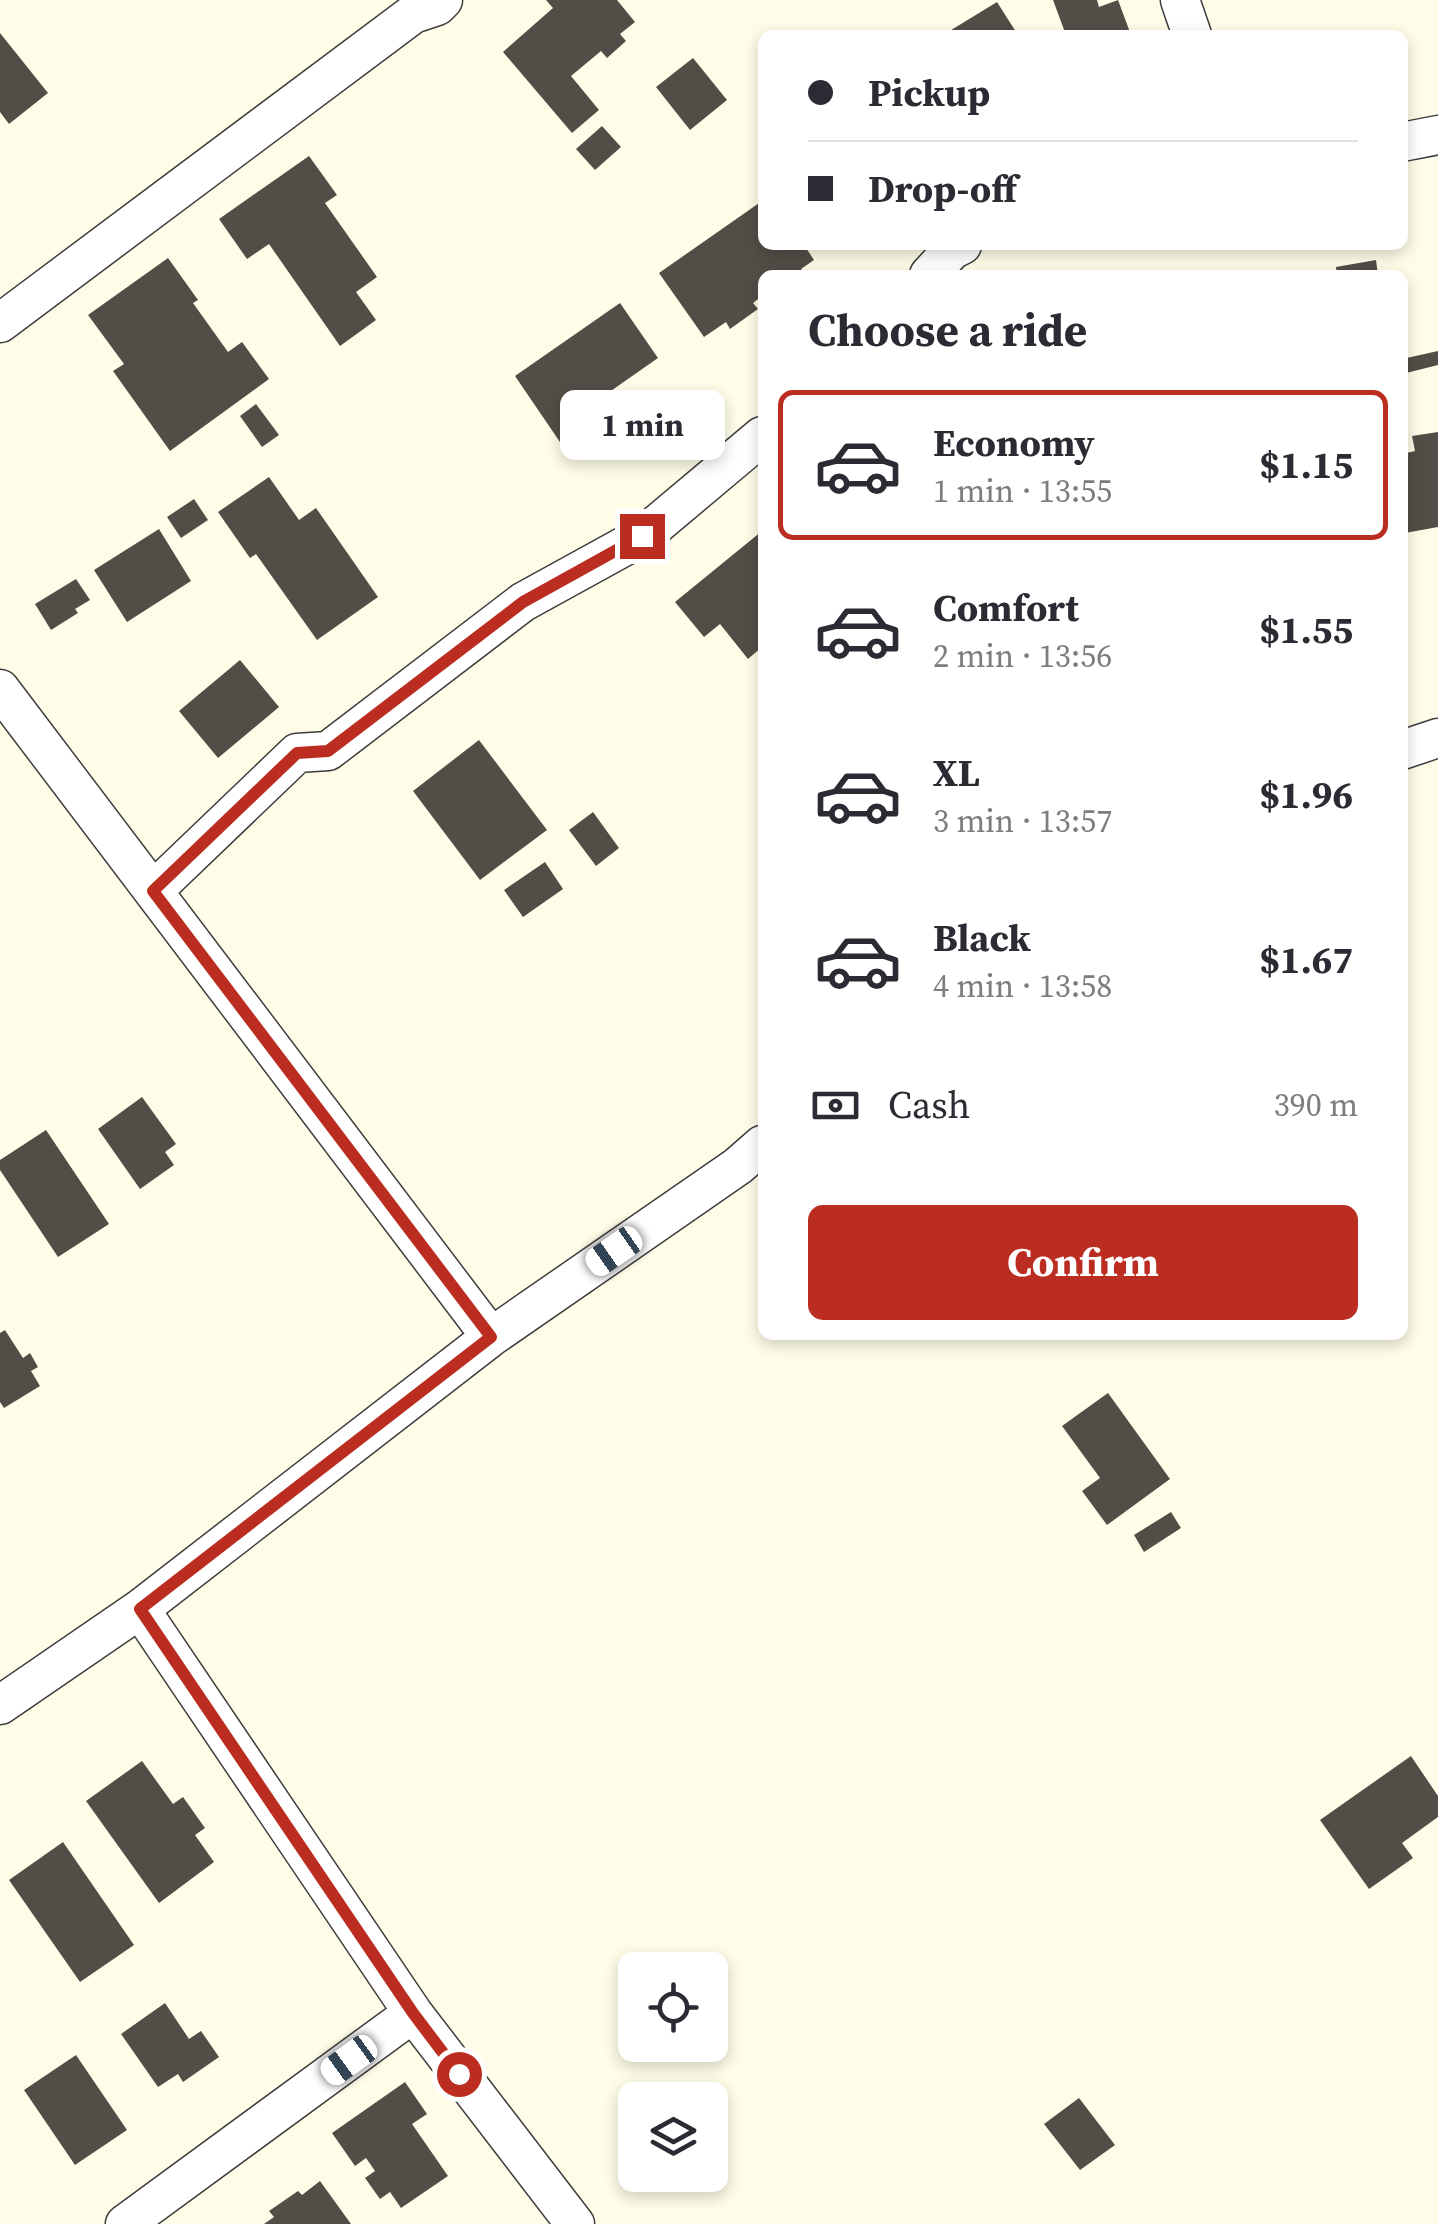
<!DOCTYPE html>
<html lang="en">
<head>
<meta charset="utf-8">
<style>
	:root { --surface:#fff; --page:#f7f7f7; --text:#2b2b33; --muted:#7c7c81; --line:#e1e1e2; --accent:#bb2d21 }
	body { margin:0; font-family:"Source Serif 4",serif; background:var(--page); color:var(--text); height:100vh; display:flex; flex-direction:column; font-size:38px; white-space:nowrap }
	* { box-sizing:border-box; margin:0 }
	p { font-size:32px; color:var(--muted) }
	.icon { flex:none; width:55px; height:55px; fill:none; stroke:currentColor; stroke-width:2; stroke-linecap:round; stroke-linejoin:round }
	.map { position:relative; flex:1; overflow:hidden }
	.details { position:absolute; left:758px; top:270px; width:650px; height:1070px; display:flex; flex-direction:column; background:var(--surface); border-radius:15px; box-shadow:0 5px 15px #0003 }
	.details>* { flex:none }
	.banner { position:absolute; left:758px; top:30px; width:650px; height:220px; border-radius:15px; box-shadow:0 5px 15px #0003; display:grid; align-content:center; height:220px; padding:0 50px; background:var(--surface) }
	.fabs { position:absolute; left:618px; top:1952px; display:grid; gap:20px }
	.fabs a { display:grid; place-items:center; width:110px; height:110px; border-radius:15px; background:var(--surface); box-shadow:0 5px 15px #0003; font-size:50px }
	.end { position:absolute; width:45px; height:45px; margin:-22px; border:12px solid #bb2d21; background:#fff; box-shadow:0 0 0 5px #fff }
	.from { border-radius:50% }
	.bubble { position:absolute; height:70px; border-radius:15px; background:var(--surface); box-shadow:0 5px 15px #0003; font-size:32px; font-weight:700; line-height:70px; text-align:center }
	.car { position:absolute; width:30px; height:60px; margin:-30px -15px; border-radius:12px; box-shadow:0 0 8px 2px #0007; background:linear-gradient(#fff 24%,#345 0 40%,#fff 0 76%,#345 0 86%,#fff 0) }
	.banner b { display:flex; align-items:center; gap:35px; height:95px; font-size:38px }
	.banner b+b { border-top:2px solid var(--line) }
	.banner i { width:25px; height:25px; background:var(--text) }
	ul { padding:0; list-style:none }
	li { display:flex; align-items:center; gap:30px; height:150px; margin:0 20px 15px; padding:0 30px; border:5px solid transparent; border-radius:15px }
	li div { flex:1 }
	li b { display:block; font-size:38px }
	li em { font-style:normal; font-weight:700 }
	li.active { border-color:var(--accent) }
	li>.icon { width:90px; height:90px; stroke-width:1.5 }
	h2 { padding:0 50px; font-size:45px; line-height:120px }
	.pay { display:flex; align-items:center; gap:25px; height:110px; padding:0 50px; font-size:38px }
	.pay p { margin-inline-start:auto }
	.action { display:flex; gap:20px; margin-top:auto; padding:20px 50px }
	.action a { flex:1; height:115px; border-radius:15px; background:var(--accent); color:#fff; font-size:40px; font-weight:700; line-height:115px; text-align:center }
	.map>svg:first-child { display:block }
</style>
</head>
<body>
<div class="map">
<svg width="1438" height="2224" viewBox="0 0 1438 2224">
	<rect width="100%" height="100%" fill="#fffde8"/>
	<!-- building -->
	<path fill="#534d47" d="M546,0h71l18,22 -15,12 6,7 -19,17 -6,-7 -30,25 28,34 -27,23 -69,-81 50,-44z
		M1053,0h44l2,7 19,-7 13,35h-65z
		M997,2l21,33h-75z
		M0,33l48,60 -39,31 -9,-12z
		M693,58l34,42 -37,30 -34,-43z
		M602,126l19,21 -26,23 -19,-21z
		M309,156l28,39 -12,8 52,74 -21,15 20,28 -36,26 -71,-102 -22,15 -28,-40z
		M762,201v44h42l10,15 -13,9 5,6h-44v21l-9,7 5,6 -28,20 -4,-7 -22,15 -45,-64z
		M168,258l30,42 -5,3 35,49 14,-10 27,37 -99,72 -57,-80 11,-7 -36,-49z
		M1376,260l2,15h-41l-1,-8z
		M620,303l38,55 -73,51 9,14 -32,22 -47,-69z
		M1438,351v14l-36,9v-15z
		M256,404l23,31 -17,12 -22,-31z
		M1438,432v95l-33,6 -3,-11v-68l13,-3 -3,-15z
		M269,477l30,43 17,-12 62,89 -61,43 -61,-86 -6,4 -32,-46z
		M194,499l14,21 -27,18 -14,-21z
		M159,529l32,52 -64,41 -33,-52z
		M762,531v116l-14,12 -28,-35 -16,13 -29,-35z
		M76,579l14,21 -15,9 3,4 -27,17 -16,-26z
		M240,660l39,47 -61,51 -39,-47z
		M479,740l68,90 -67,50 -67,-89z
		M593,812l26,36 -23,18 -27,-36z
		M545,862l18,27 -40,28 -19,-27z
		M142,1097l34,47 -11,8 9,13 -34,24 -42,-60z
		M46,1130l63,94 -51,33 -58,-87v-10z
		M5,1330l18,28 7,-5 8,14 -7,4 9,15 -36,22 -4,-6v-69z
		M1108,1393l62,86 -63,46 -25,-34 18,-13 -38,-52z
		M1171,1512l10,16 -37,24 -10,-17z
		M1411,1756l27,40v21l-36,26 11,15 -44,31 -49,-69z
		M142,1761l31,43 10,-7 22,31 -10,7 19,27 -55,41 -73,-102z
		M63,1842l71,103 -54,37 -71,-102z
		M165,2003l24,36 12,-8 18,26 -36,25 -5,-8 -20,13 -37,-53z
		M76,2055l51,75 -52,35 -51,-75z
		M405,2082l22,32 -15,10 36,52 -47,32 -11,-16 -10,7 -15,-21 10,-7 -9,-13 -11,8 -23,-33z
		M1079,2098l36,47 -35,25 -36,-46z
		M320,2181l31,43h-87l10,-7 -5,-6 29,-20 4,4z"/>
	<g fill="none" stroke-linecap="round" stroke-linejoin="round">
		<!-- minor casing -->
		<g stroke="#3d3d3d" stroke-width="41">
			<path id="minor" d="M1180,0l12,35
				M1402,142l36,-7
				M929,275l23,-25 10,-5
				M0,323l413,-309 24,-8 6,-6
				M0,689l491,648
				M1402,750l36,-12
				M153,891l144,-138 31,-2 195,-149 120,-66 119,-100
				M140,1609l273,404 162,211
				M0,1705l140,-96 351,-272 247,-171 24,-21
				M125,2224l288,-211"/>
		</g>
		<!-- minor -->
		<use href="#minor" stroke="#fff" stroke-width="38"/>
	</g>
	<g fill="none" stroke-linecap="round" stroke-linejoin="round">
		<!-- route -->
		<path stroke="#bb2d21" stroke-width="12" d="M459,2074l-46,-61 -273,-404 351,-272 -338,-446 144,-138 31,-2 195,-149 119,-66"/>
	</g>
</svg>
<div class="fabs">
<a><svg class="icon" aria-label="locate" viewBox="0 0 24 24"><circle cx="12" cy="12" r="6"/><path d="M12 2v4M12 18v4M2 12h4M18 12h4"/></svg></a>
<a><svg class="icon" aria-label="layers" viewBox="0 0 24 24"><path d="M12 4l9 5-9 5-9-5zM3 14l9 5 9-5"/></svg></a>
</div>
<i class="end from" style="left:459px;top:2074px"></i>
<i class="end" style="left:642px;top:536px"></i>
<div class="bubble" style="left:560px;top:390px;width:165px">1 min</div>
<i class="car" style="left:614px;top:1251px;rotate:235deg"></i>
<i class="car" style="left:349px;top:2060px;rotate:234deg"></i>
<div class="banner">
<b><i class="from"></i>Pickup</b>
<b><i></i>Drop-off</b>
</div>
<section class="details">
<h2>Choose a ride</h2>
<ul>
<li class="active"><svg class="icon" aria-label="car" viewBox="0 0 24 24"><path d="M5 17H2v-5l4-1 3-4h7l3 4 3 1v5h-3M9 17h6M6 11h13"/><circle cx="7" cy="17" r="2"/><circle cx="17" cy="17" r="2"/></svg><div><b>Economy</b><p>1 min · 13:55</p></div><em>$1.15</em></li>
<li><svg class="icon" aria-label="car" viewBox="0 0 24 24"><path d="M5 17H2v-5l4-1 3-4h7l3 4 3 1v5h-3M9 17h6M6 11h13"/><circle cx="7" cy="17" r="2"/><circle cx="17" cy="17" r="2"/></svg><div><b>Comfort</b><p>2 min · 13:56</p></div><em>$1.55</em></li>
<li><svg class="icon" aria-label="car" viewBox="0 0 24 24"><path d="M5 17H2v-5l4-1 3-4h7l3 4 3 1v5h-3M9 17h6M6 11h13"/><circle cx="7" cy="17" r="2"/><circle cx="17" cy="17" r="2"/></svg><div><b>XL</b><p>3 min · 13:57</p></div><em>$1.96</em></li>
<li><svg class="icon" aria-label="car" viewBox="0 0 24 24"><path d="M5 17H2v-5l4-1 3-4h7l3 4 3 1v5h-3M9 17h6M6 11h13"/><circle cx="7" cy="17" r="2"/><circle cx="17" cy="17" r="2"/></svg><div><b>Black</b><p>4 min · 13:58</p></div><em>$1.67</em></li>
</ul>
<div class="pay"><svg class="icon" aria-label="cash" viewBox="0 0 24 24"><path d="M3 7h18v10H3z"/><circle cx="12" cy="12" r="2"/></svg>Cash<p>390 m</p></div>
<div class="action"><a>Confirm</a></div>
</section>
</div>
</body>
</html>
